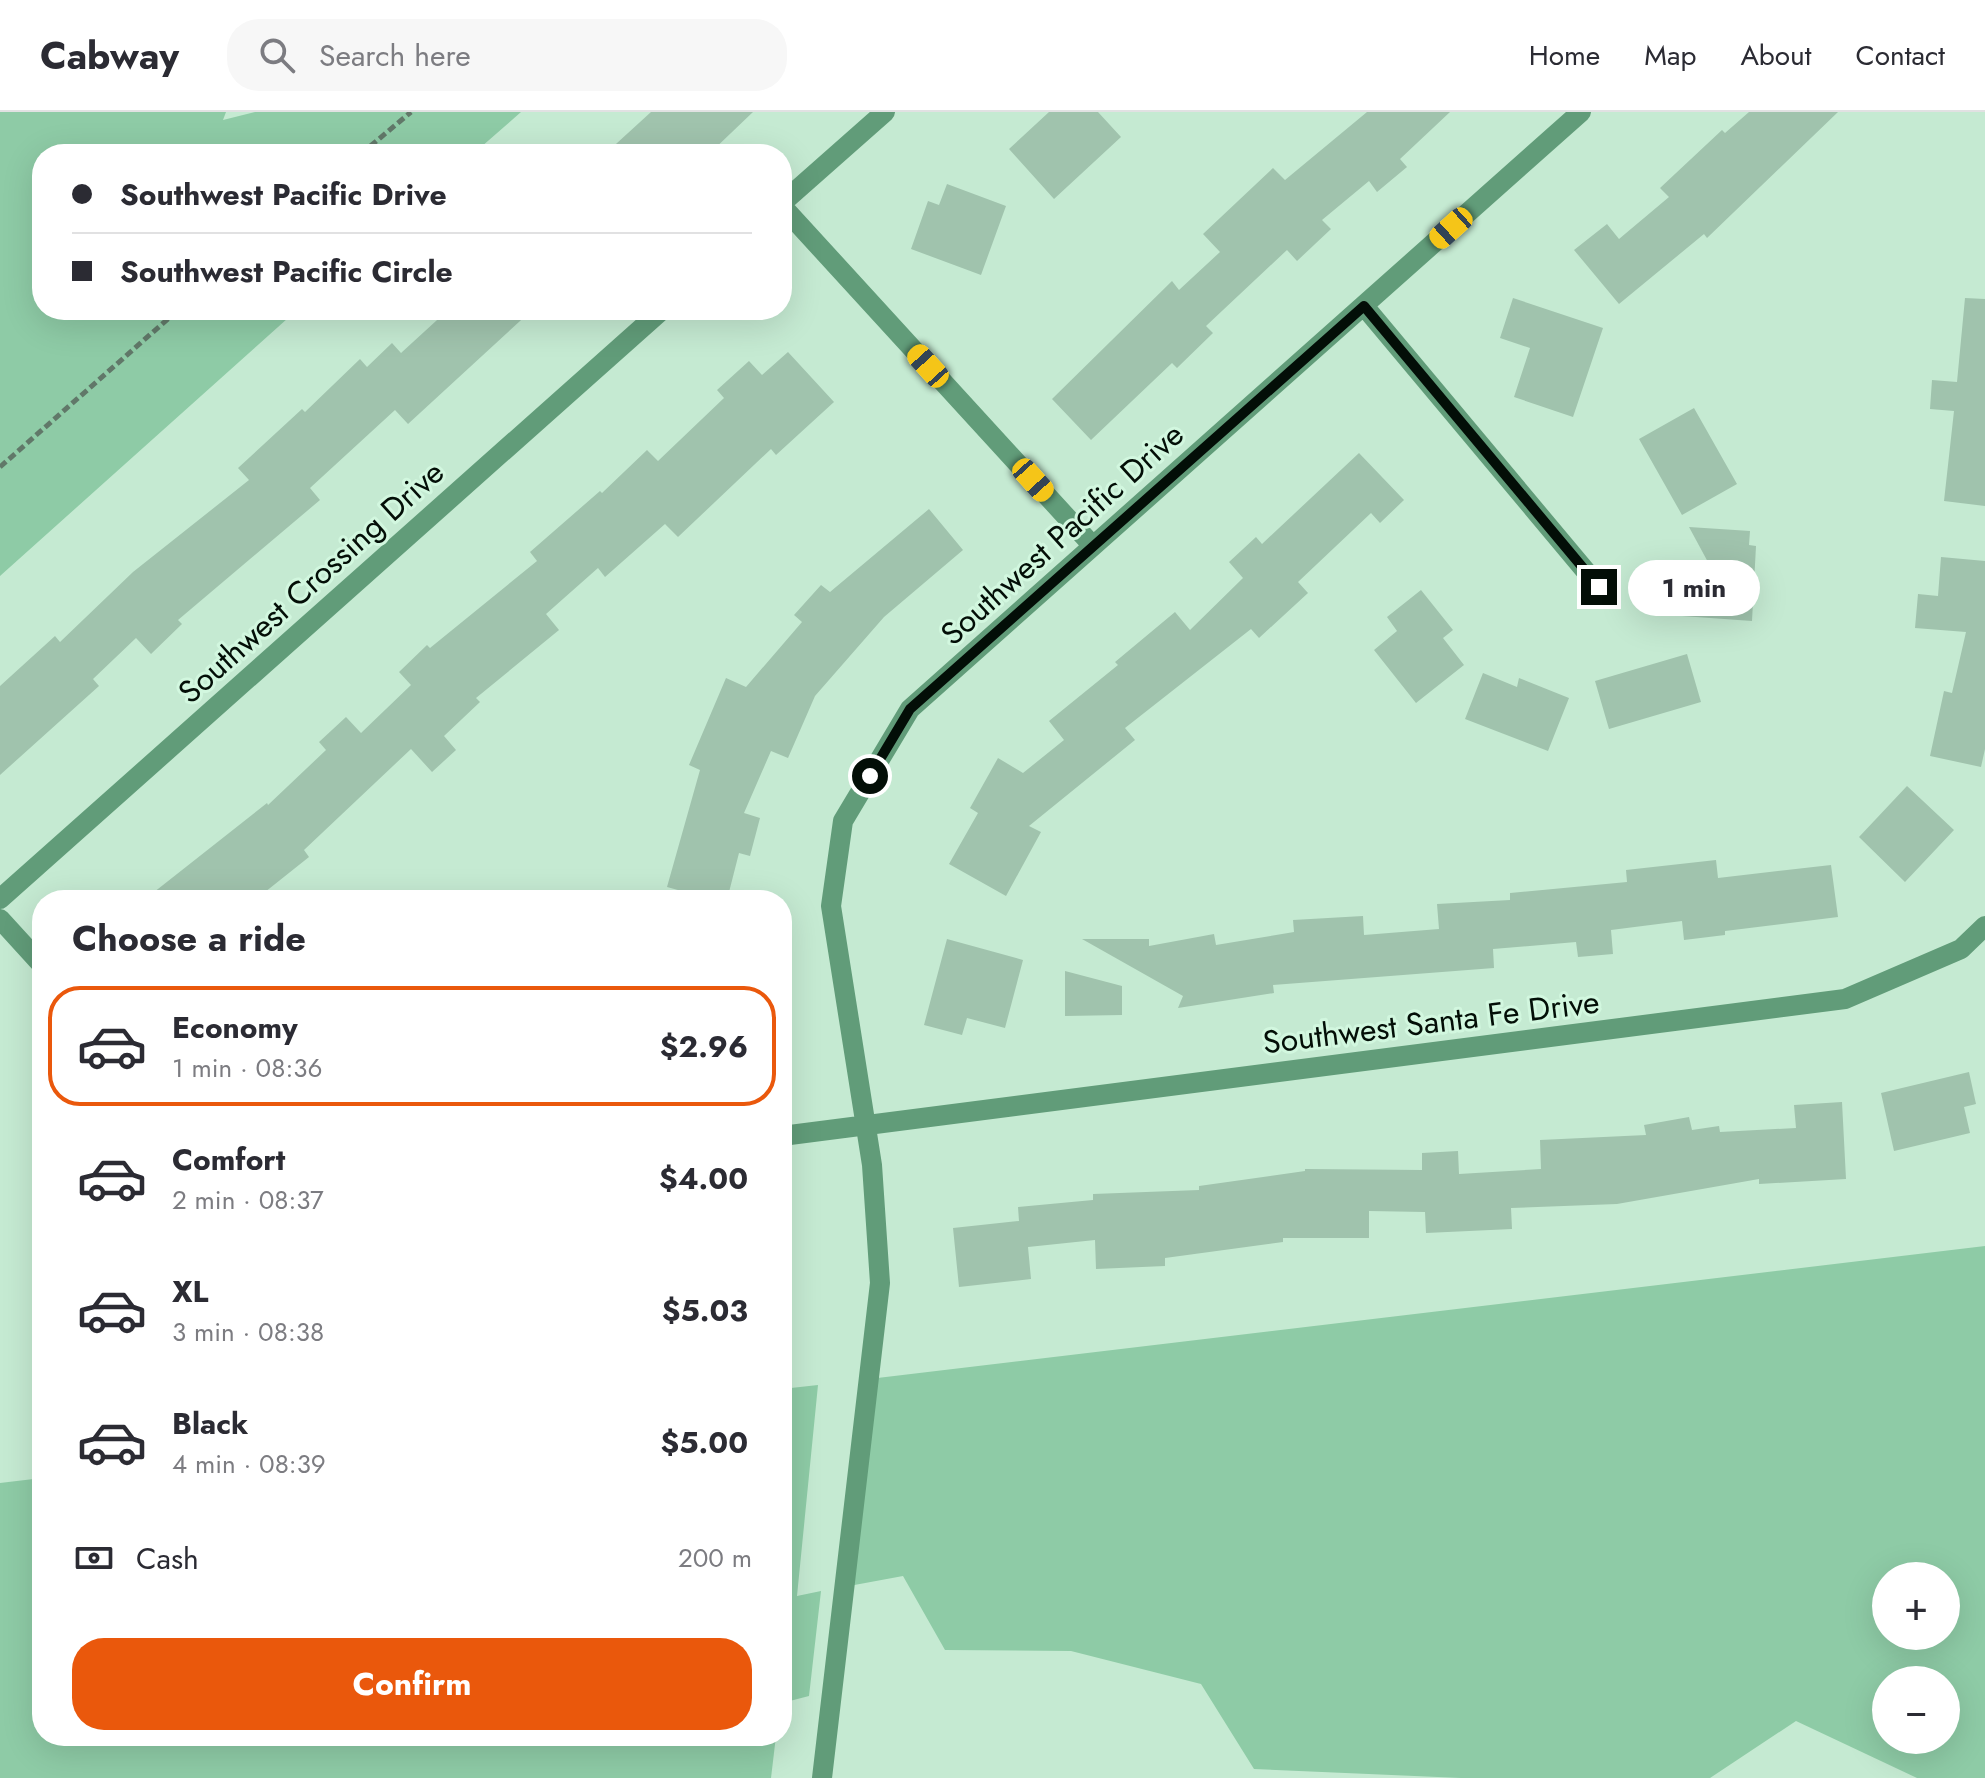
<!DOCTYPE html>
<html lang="en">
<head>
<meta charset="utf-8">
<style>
	:root { --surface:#fff; --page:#f7f7f7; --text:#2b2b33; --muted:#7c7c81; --line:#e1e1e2; --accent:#ea580c }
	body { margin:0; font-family:Jost,sans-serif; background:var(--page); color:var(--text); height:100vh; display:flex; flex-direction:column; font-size:30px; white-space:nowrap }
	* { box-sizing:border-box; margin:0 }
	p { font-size:26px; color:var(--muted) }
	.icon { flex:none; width:44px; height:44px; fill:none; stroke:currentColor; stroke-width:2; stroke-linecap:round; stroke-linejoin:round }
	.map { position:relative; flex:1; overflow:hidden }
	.details { position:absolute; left:32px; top:778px; width:760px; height:856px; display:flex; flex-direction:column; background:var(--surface); border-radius:32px; box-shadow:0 8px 32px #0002 }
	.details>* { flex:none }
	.guide { position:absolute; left:32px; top:32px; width:760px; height:176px; border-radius:32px; box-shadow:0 8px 32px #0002; display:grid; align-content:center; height:176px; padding:0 40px; background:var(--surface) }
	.fabs { position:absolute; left:1872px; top:1450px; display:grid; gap:16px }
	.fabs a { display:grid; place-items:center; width:88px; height:88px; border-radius:50%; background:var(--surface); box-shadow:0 8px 32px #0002; font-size:40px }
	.end { position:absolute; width:36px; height:36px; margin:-18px; border:10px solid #030e07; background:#fff; box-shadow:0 0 0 4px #fff }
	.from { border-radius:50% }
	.bubble { position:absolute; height:56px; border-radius:28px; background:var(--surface); box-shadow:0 8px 32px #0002; font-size:26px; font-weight:700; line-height:56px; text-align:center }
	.car { position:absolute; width:24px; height:48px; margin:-24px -12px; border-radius:10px; box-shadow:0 0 6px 2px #0007; background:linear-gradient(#f5c518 24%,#345 0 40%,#f5c518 0 76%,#345 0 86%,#f5c518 0) }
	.guide b { display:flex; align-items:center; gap:28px; height:76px; font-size:30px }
	.guide b+b { border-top:2px solid var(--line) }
	.guide i { width:20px; height:20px; background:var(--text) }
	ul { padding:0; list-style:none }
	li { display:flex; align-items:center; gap:24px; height:120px; margin:0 16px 12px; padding:0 24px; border:4px solid transparent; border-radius:32px }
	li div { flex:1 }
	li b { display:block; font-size:30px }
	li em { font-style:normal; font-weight:700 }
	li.active { border-color:var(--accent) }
	li>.icon { width:72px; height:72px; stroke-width:1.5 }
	h2 { padding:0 40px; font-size:36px; line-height:96px }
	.pay { display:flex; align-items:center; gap:20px; height:88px; padding:0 40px; font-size:30px }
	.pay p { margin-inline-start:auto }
	.action { display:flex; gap:16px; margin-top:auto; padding:16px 40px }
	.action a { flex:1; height:92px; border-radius:32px; background:var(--accent); color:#fff; font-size:32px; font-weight:700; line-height:92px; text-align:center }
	header { display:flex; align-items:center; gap:48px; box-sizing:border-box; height:112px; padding:0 40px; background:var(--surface); border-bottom:2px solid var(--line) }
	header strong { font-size:38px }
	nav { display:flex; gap:44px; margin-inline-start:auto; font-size:28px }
	.search { width:560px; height:72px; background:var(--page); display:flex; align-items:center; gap:20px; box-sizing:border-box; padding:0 28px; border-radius:32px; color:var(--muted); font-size:30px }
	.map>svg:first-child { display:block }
</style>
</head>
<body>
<header>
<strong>Cabway</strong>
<div class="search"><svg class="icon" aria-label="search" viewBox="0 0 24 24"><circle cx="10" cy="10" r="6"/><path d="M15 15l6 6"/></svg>Search here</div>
<nav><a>Home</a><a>Map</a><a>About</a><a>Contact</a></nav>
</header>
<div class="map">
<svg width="1985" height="1666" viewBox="0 0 1985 1666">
	<rect width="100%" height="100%" fill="#c5ead2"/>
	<!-- green -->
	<path fill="#8ecba6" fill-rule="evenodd" d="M0,0h226l-3,8 32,-8h266l-48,42h-431v156h255l-297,266z
		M1985,1134v532h-68l-121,-57 -86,57h-249l-207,-9 -53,-85 -130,-33 -126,-1 -42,-74 -54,10 20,-207zM1886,1464h60v60h-60zM1886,1568h60v60h-60z
		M818,1273l-21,211 24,-5 -12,105 -27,7v-314z
		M42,1366v258h734l-5,42h-771v-295z"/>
	<!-- building -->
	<path fill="#a0c3ad" d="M651,0h102l-44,42h-104z
		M1049,0h49l23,25 -67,62 -45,-50z
		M1367,0h83l-50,47 7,8 -30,25 -8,-11 -47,39 9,9 -34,32 -10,-11 -81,76 7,7 -36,35 -5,-5 -81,77 -39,-41 120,-118 7,9 41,-38 -17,-18 70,-66 12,12z
		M1749,0h89l-131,126 -3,-4 -85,70 -45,-54 33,-26 12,15 50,-42 -9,-9 62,-58 3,3z
		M947,72l59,22 -25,69 -70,-26 17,-48 11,4z
		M1513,186l90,30 -30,89 -59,-20 16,-49 -30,-10z
		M1965,186l20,1v207l-41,-5 10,-90 -24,-2 2,-29 25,2z
		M448,198h84l-124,114 -13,-14 -85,78 10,12 -142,120 4,4 -31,30 -15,-16 -43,41 6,7 -99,89v-89l55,-50 5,6 73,-70 116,-92 -11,-12 64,-59 3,3 55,-53 7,8 25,-24 9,10z
		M788,240l46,50 -58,53 -5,-6 -93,88 -13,-13 -60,53 -7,-9 -52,46 13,16 -83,68 4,4 -36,34 12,14 -24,22 -21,-23 -107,101 5,7 -54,43h-111l123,-97 1,2 58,-55 -7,-8 27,-25 15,16 50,-48 -12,-13 28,-27 3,3 107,-87 -7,-9 70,-61 2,2 45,-43 11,11 66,-63 -7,-8 32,-29 13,14z
		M1694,296l43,76 -55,31 -43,-76z
		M1359,341l45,47 -24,23 -9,-10 -73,69 10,11 -49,45 -8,-9 -126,99 10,12 -106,86 12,6 -35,64 -57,-32 29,-51 -8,-5 28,-50 25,15 41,-33 -15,-19 69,-56 -3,-3 60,-50 15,18 53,-52 -14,-16 27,-25 6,7z
		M929,397l34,41 -79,67 -69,79 -27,62 -17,-7 -27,62 16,5 -10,38 -11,-3 -12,47h-13l-47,-13 33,-117 -11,-5 37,-87 20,9 56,-65 -8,-7 27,-30 9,7z
		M1689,415l61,4 -1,14 7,1 -4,75 -70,-5 3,-54 24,2z
		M1941,445l44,4v188l-4,18 -51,-11 14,-65 8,2 14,-61 -51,-4 3,-34 20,2z
		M1421,478l32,40 -10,8 21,27 -48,38 -42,-53 23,-19 -10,-14z
		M1687,542l14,48 -92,27 -14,-48z
		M1483,561l34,14 2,-9 50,20 -21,53 -83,-32z
		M1907,674l47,44 -49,52 -46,-45z
		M1716,748l2,18 113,-13 7,52 -113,14v4l-41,5 -2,-19 -71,9 2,24 -35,3 -2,-15 -83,7 1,19 -221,17 1,8 -96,15 5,-12 -101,-57h67v7l65,-12 2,11 78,-13 -1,-12 70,-4 1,19 75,-6 -2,-25 73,-4v-7l117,-11 -1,-12z
		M947,827l76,21 -18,68 -38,-10 -5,17 -38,-10z
		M1065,859l57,15v29l-57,1z
		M1969,960l7,32 -12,3 6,26 -76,18 -13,-58z
		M1842,990l4,77 -87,5v-5l-142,25 -106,4 1,21 -86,4 -1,-21 -56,-1v27h-86v4l-118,16v8l-69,3 -1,-29 -67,7 3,32 -72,8 -6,-59 66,-7 -1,-14 75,-7v-6l106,-4v-4l106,-15v-2l117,1v-17l36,-2 1,23 82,-5 -1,-29 106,-5 -2,-10 45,-8 3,13 27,-4 1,6 76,-4 -2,-23z"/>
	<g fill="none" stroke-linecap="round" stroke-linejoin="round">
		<!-- path -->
		<path stroke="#617869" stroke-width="5" stroke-dasharray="8 4" stroke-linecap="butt" d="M361,42l50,-42
			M0,355l178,-157"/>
		<!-- minor -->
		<path stroke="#619c79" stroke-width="20" d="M782,91l103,-91
			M782,94l311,340
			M1364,194l235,281
			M0,787l662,-589
			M0,807l42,46
			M782,1024l1063,-137 116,-50 24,-23
			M822,1666l58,-495 -8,-118 -41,-259 12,-85 67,-112 671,-597"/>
	</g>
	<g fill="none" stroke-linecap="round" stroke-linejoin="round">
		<!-- route -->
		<path stroke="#030e07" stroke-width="10" d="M870,664l40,-67 454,-403 235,281"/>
	</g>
	<g text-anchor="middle" stroke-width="6" stroke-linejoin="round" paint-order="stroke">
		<!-- street labels -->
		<g font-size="32" fill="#030e07" stroke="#d2f7df">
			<text transform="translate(1062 422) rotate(-42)" y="11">Southwest Pacific Drive</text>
			<text transform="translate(311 470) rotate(-42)" y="11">Southwest Crossing Drive</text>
			<text transform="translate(1431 910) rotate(-7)" y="11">Southwest Santa Fe Drive</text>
		</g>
	</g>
</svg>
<div class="fabs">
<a>+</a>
<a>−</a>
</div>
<i class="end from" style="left:870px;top:664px"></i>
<i class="end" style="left:1599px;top:475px"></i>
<div class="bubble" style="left:1628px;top:448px;width:132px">1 min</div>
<i class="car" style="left:1451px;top:116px;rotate:228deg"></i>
<i class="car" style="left:928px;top:254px;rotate:318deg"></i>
<i class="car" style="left:1033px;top:368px;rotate:138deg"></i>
<div class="guide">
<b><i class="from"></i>Southwest Pacific Drive</b>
<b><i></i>Southwest Pacific Circle</b>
</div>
<section class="details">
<h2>Choose a ride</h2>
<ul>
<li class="active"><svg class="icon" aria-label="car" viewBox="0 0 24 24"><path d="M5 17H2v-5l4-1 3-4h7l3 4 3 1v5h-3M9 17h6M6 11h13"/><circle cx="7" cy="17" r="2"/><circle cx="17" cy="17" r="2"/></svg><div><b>Economy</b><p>1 min · 08:36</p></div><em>$2.96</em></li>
<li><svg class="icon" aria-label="car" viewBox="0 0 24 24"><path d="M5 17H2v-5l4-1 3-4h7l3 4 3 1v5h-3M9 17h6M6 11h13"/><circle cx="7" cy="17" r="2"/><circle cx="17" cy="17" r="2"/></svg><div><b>Comfort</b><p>2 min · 08:37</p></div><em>$4.00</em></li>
<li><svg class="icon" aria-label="car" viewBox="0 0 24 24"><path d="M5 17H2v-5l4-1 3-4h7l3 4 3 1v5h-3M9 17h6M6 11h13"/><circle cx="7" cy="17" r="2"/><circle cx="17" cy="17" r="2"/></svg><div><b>XL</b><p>3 min · 08:38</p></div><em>$5.03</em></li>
<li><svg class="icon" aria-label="car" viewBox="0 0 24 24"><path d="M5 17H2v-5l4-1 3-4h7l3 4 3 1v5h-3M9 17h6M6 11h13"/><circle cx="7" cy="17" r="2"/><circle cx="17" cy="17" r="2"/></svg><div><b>Black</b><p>4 min · 08:39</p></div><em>$5.00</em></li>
</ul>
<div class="pay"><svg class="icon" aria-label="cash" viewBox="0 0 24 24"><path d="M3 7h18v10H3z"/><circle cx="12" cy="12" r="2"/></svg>Cash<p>200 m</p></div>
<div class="action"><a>Confirm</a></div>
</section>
</div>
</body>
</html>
